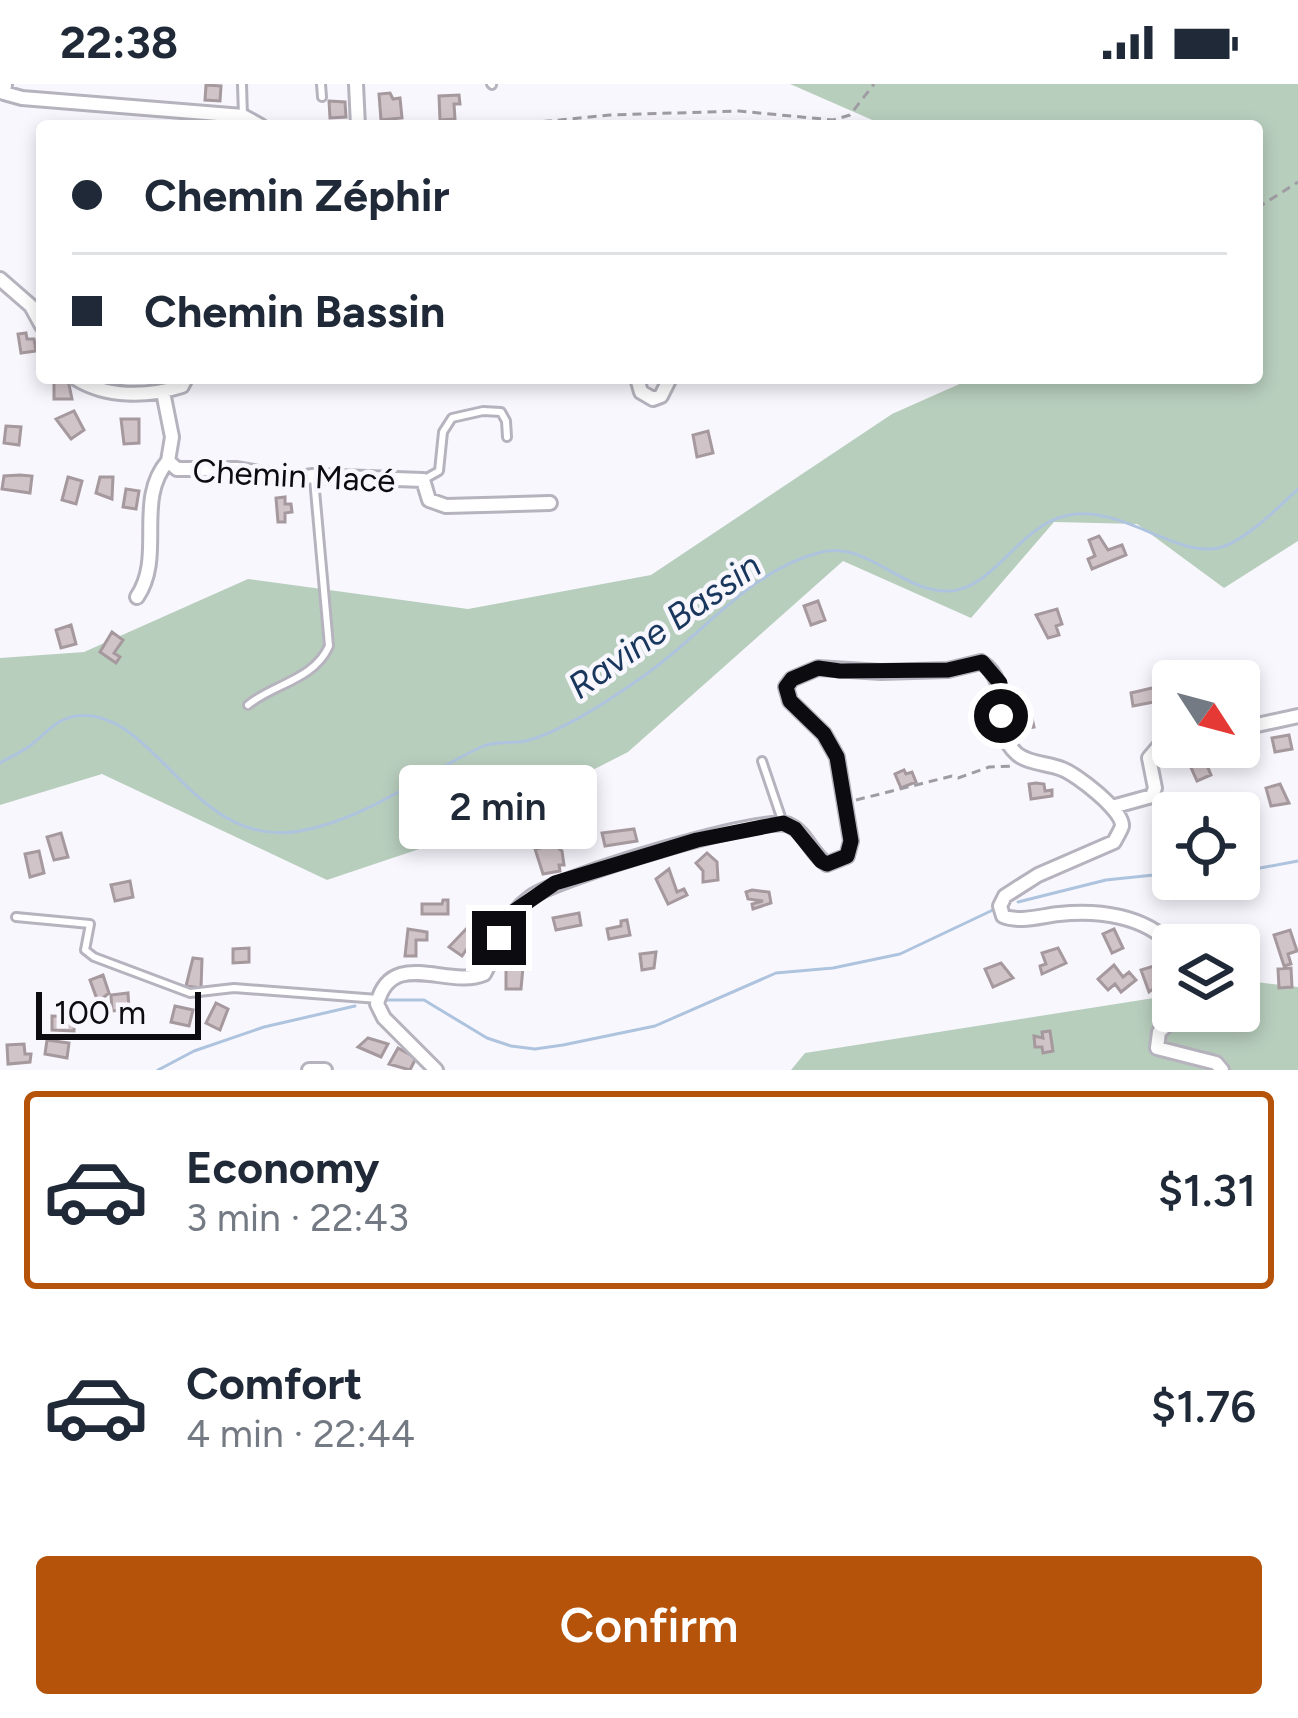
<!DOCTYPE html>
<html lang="en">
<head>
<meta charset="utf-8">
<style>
	:root { --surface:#fff; --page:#f6f6f7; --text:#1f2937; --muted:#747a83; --line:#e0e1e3; --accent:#b45309 }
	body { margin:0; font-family:Figtree,sans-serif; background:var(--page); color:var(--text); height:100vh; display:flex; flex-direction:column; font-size:45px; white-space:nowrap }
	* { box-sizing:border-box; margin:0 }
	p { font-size:39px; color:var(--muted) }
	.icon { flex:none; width:66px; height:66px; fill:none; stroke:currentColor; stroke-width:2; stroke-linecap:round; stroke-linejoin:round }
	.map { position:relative; height:986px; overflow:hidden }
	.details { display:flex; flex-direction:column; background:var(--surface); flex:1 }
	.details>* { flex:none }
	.guide { position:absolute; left:36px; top:36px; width:1227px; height:264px; border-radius:12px; box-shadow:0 6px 18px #0003; display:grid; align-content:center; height:264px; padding:0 36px; background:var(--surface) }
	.needle { width:78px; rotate:126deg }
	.buttons { position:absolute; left:1152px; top:576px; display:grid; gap:24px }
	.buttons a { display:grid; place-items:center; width:108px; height:108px; border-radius:12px; background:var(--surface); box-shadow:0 6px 18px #0003; font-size:60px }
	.scale { position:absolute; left:36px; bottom:30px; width:165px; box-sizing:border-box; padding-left:12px; border:6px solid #0c0b0f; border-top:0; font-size:33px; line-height:42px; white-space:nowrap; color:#0c0b0f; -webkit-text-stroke:9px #f9f7fe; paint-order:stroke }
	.end { position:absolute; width:54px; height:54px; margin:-27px; border:15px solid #0c0b0f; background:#fff; box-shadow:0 0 0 6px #fff }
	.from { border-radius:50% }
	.bubble { position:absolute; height:84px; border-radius:12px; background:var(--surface); box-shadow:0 6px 18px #0003; font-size:39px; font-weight:600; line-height:84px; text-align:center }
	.guide b { display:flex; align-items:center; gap:42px; height:114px; font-size:45px }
	.guide b+b { border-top:3px solid var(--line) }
	.guide i { width:30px; height:30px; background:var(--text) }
	ul { padding:21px 0 0; list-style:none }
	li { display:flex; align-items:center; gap:36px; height:198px; margin:0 24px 18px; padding:0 12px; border:6px solid transparent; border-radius:12px }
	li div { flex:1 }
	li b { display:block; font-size:45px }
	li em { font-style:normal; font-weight:600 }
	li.current { border-color:var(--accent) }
	li>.icon { width:108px; height:108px; stroke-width:1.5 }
	.primary-button { display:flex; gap:24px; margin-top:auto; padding:24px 36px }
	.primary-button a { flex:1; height:138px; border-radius:12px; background:var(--accent); color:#fff; font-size:48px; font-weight:600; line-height:138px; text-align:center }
	.status { display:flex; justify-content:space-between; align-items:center; height:84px; padding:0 60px; background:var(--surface); direction:ltr }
	.status svg { height:33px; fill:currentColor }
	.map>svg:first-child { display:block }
</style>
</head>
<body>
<div class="status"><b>22:38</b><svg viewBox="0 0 49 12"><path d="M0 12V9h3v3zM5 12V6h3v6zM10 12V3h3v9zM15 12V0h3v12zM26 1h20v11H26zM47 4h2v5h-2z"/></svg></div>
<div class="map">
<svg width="1298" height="986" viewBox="0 0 1298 986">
	<rect width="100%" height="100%" fill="#f9f7fe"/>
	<!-- green -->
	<path fill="#b8cebd" d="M790,0h508v457l-74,47 -87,-64 -83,-2 -83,96 -128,-57 -215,191 -155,79 -146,49 -225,-106 -102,31v-147l84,-6 164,-73 220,30 183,-34 241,-161 81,-36h284v-252h-371z
		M1247,897l51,6v83h-507l14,-17 368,-58v16h66v-29z"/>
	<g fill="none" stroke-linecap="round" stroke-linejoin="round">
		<!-- stream -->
		<path stroke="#aec4de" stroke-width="3" d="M0,679c10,-6 22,-11 31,-18 15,-12 25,-26 45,-29 79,-11 116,135 224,115 66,-12 122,-56 181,-84 14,-7 30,-3 45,-6 38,-10 87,-43 119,-66 59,-41 105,-106 177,-123 45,-11 81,41 127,39 46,-2 70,-67 120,-76 52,-10 107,42 149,33 25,-5 62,-42 80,-59
			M1239,788l59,-11
			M1018,818l88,-22 67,-7
			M386,916h38l63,38 24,8 24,3 28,-4 92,-19 121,-53 57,-5 67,-14 95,-45
			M158,986l36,-19 70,-24 91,-21"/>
	</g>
	<!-- building -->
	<path fill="#d1c4c9" stroke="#a5999e" stroke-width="3" d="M206,1l15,1 -1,15 -15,-1z
		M390,9l3,6 7,-1 2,20 -21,2 -2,-26z
		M459,11l1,9h-6l1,15 -15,1 -1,-24z
		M329,17l16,1 1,15 -16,1z
		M26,249l1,6h7l2,12 -15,2 -3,-19z
		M54,296h14l4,19h-18z
		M74,327l10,19 -13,9 -15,-20z
		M121,335h18v24l-15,1z
		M6,342l15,1 -2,18 -15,-2z
		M708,347l5,22 -16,4 -4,-22z
		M20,391l12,1 -2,17 -28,-4 2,-13z
		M68,393l14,4 -6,23 -14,-4z
		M100,393h13l-1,22 -16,-6z
		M126,405l13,2 -3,18 -13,-2z
		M285,413v7h6l1,8 -7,1v9h-7l-2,-24z
		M1099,452l9,14 14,-5 4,10 -34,14 -4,-10 7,-3 -6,-16z
		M818,517l7,19 -14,5 -7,-19z
		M1057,525l5,15 -6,2 3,9 -11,3 -12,-23z
		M71,541l5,19 -15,4 -5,-18z
		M112,548l11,8 -9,13 6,4 -4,6 -16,-11z
		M1156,603l3,14 -26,5 -2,-13z
		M1031,629l3,14 -17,3 -4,-13z
		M1289,651l3,14 -17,3 -3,-14z
		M1199,675l2,6 5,-2 5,12 -14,6 -8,-18z
		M904,686l2,4 6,-2 4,10 -15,6 -6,-14z
		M1036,699l8,1 1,7 7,-1v6l-21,3 -2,-15z
		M1280,700l9,19 -18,3 -5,-18z
		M521,726l9,13 -11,7 -6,-10 -5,3 -4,-5z
		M634,745l3,12 -32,5 -3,-13z
		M61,749l7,24 -14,3 -7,-23z
		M555,761l7,6 2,14h-5l1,6 -17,3 -8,-25z
		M39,767l5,22 -14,4 -5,-23z
		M707,769l10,9 1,18 -15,2v-11l-7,-8z
		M669,785l8,23 7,-3 3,6 -19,9 -12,-25z
		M130,797l3,16 -18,4 -4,-16z
		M752,806l17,2 2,11 -18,6 -1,-5 11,-3 -15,-2 -2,-7z
		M443,816h5v14h-26v-10h20z
		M579,829l2,12 -25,5 -3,-12z
		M627,836l3,15 -21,4 -2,-10 14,-3v-5z
		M470,841l9,6 -17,25 -13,-9z
		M408,845l19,3v8h-11v16h-11z
		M1114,845l9,19 -11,5 -9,-19z
		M1290,846l7,21 -9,3 3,10 -7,2 -10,-31z
		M1239,858h14l1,35h-14z
		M249,864v14l-16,1v-14z
		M1058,864l8,15 -24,11 -2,-8 6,-2 -4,-11z
		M656,868l-2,16 -12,2 -2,-16z
		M193,874l9,1 -1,29 -15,-2z
		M1001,879l12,15 -20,9 -8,-18z
		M1114,881l9,12 6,-5 7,8 -15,12 -6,-8 -7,6 -10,-11z
		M1157,881l6,17 -14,10 -8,-22z
		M506,882l17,1 -2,22h-15z
		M1291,884l1,19 -13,1 -1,-19z
		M103,891l6,18 -11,9 -8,-22z
		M128,909l1,16 -17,2 -1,-16z
		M216,919l12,6 -8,21 -14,-7z
		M175,922l18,4 -4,16 -18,-4z
		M52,932l23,1 -1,14 -22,-1z
		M1050,947l3,20 -10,2 -1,-6h-7l-1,-11 9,2 -1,-6z
		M368,954l20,6 -7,13 -23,-10z
		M47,956l22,3 -2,15 -22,-4z
		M24,960l1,10h6l-1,8 -22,2 -1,-19z
		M398,964l18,10 -6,12 -21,-6z"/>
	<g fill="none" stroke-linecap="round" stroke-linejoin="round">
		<!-- lane casing -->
		<g stroke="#b6b3be" stroke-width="12">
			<path id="lane" d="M242,0l1,32
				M321,0l1,13
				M491,0l1,1
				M423,396l16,-9 4,-39 9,-14 31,-7 18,1 5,9 1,16
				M248,621c25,-21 66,-25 81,-59l-15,-167
				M762,677l21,62
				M16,833l74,7 -5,26 9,7 96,36 44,-5 144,11"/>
		</g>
		<!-- street casing -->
		<g stroke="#b6b3be" stroke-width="18">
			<path id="street" d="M5,0l-1,9 18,5 221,18 18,10
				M356,0l2,42
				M0,195l31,27 11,20
				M75,294c31,20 73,19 107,8l4,-8
				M637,294l4,14 12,7 8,-3 9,-18
				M163,308l9,45 -4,24 9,8h60l55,10 21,-3 110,4 6,20 17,6 104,-3
				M137,513c28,-41 -3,-97 31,-136
				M1239,645l59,-13
				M1112,723l40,-11 3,-8 -6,-30 11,-13 13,-3
				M1183,927l-24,21 -2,16 59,15 6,7
				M309,986h16
				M436,986l-52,-52 -7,-14c14,-57 71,-15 107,-30 16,-29 18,-56 47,-77 26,-19 234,-83 258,-72 17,7 22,29 38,39l20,-8 4,-15 -14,-84 -13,-23 -34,-33 -4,-14 6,-8 26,-11 63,4 67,-2 33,-8c35,22 6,66 36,92 12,10 31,9 45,15 14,5 61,41 60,57 -1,4 -6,12 -8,16l-76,33 -33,21 -5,10 3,10c17,7 37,0 56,-2 39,-4 85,1 114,32"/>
		</g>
		<!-- path -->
		<path stroke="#9f9da3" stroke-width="3" stroke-dasharray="9 6" stroke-linecap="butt" d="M498,42l112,-11 129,-4 94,9 17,-5 24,-31
			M1257,124l41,-26
			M856,716l96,-24 6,2 31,-11 25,-1"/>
		<!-- lane -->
		<use href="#lane" stroke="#fff" stroke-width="6"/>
		<!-- street -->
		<use href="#street" stroke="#fff" stroke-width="12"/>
	</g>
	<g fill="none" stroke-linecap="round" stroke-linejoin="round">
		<!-- route -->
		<path stroke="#0c0b0f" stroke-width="15" d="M499,854l14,-26 42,-29 142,-43 86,-17 12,6 26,32 6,3 20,-8 4,-15 -14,-84 -13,-23 -34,-33 -4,-14 6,-8 26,-11 22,3 108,-1 34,-8 18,21 1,33"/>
	</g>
	<g text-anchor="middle" stroke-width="9" stroke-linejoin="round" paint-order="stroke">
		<!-- street labels -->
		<g font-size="33" fill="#0c0b0f" stroke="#f9f7fe">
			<text transform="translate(294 391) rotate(3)" y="12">Chemin Macé</text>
		</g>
		<!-- water labels -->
		<g font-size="36" font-style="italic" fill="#19375c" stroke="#f9f7fe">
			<text transform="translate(664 541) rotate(-35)" y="13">Ravine Bassin</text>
		</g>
	</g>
</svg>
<div class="buttons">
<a><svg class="needle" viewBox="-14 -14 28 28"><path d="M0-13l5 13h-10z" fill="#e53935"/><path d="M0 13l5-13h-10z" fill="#747a83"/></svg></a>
<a><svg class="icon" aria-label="locate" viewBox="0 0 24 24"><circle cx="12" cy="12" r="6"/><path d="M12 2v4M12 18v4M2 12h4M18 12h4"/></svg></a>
<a><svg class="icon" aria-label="layers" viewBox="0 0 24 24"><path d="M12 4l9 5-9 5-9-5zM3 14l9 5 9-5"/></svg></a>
</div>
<div class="scale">100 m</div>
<i class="end from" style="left:1001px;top:632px"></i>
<i class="end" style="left:499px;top:854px"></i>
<div class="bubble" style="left:399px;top:681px;width:198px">2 min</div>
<div class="guide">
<b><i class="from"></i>Chemin Zéphir</b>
<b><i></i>Chemin Bassin</b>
</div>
</div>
<section class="details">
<ul>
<li class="current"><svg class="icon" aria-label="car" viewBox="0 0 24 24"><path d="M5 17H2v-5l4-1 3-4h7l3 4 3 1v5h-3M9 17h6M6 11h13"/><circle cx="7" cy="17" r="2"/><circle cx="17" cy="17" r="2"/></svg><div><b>Economy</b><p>3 min · 22:43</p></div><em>$1.31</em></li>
<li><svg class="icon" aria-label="car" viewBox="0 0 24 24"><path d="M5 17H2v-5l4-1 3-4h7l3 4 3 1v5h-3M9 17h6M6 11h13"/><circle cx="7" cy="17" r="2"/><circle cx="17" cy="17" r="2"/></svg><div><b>Comfort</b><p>4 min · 22:44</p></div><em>$1.76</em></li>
</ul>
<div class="primary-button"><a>Confirm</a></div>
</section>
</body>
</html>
